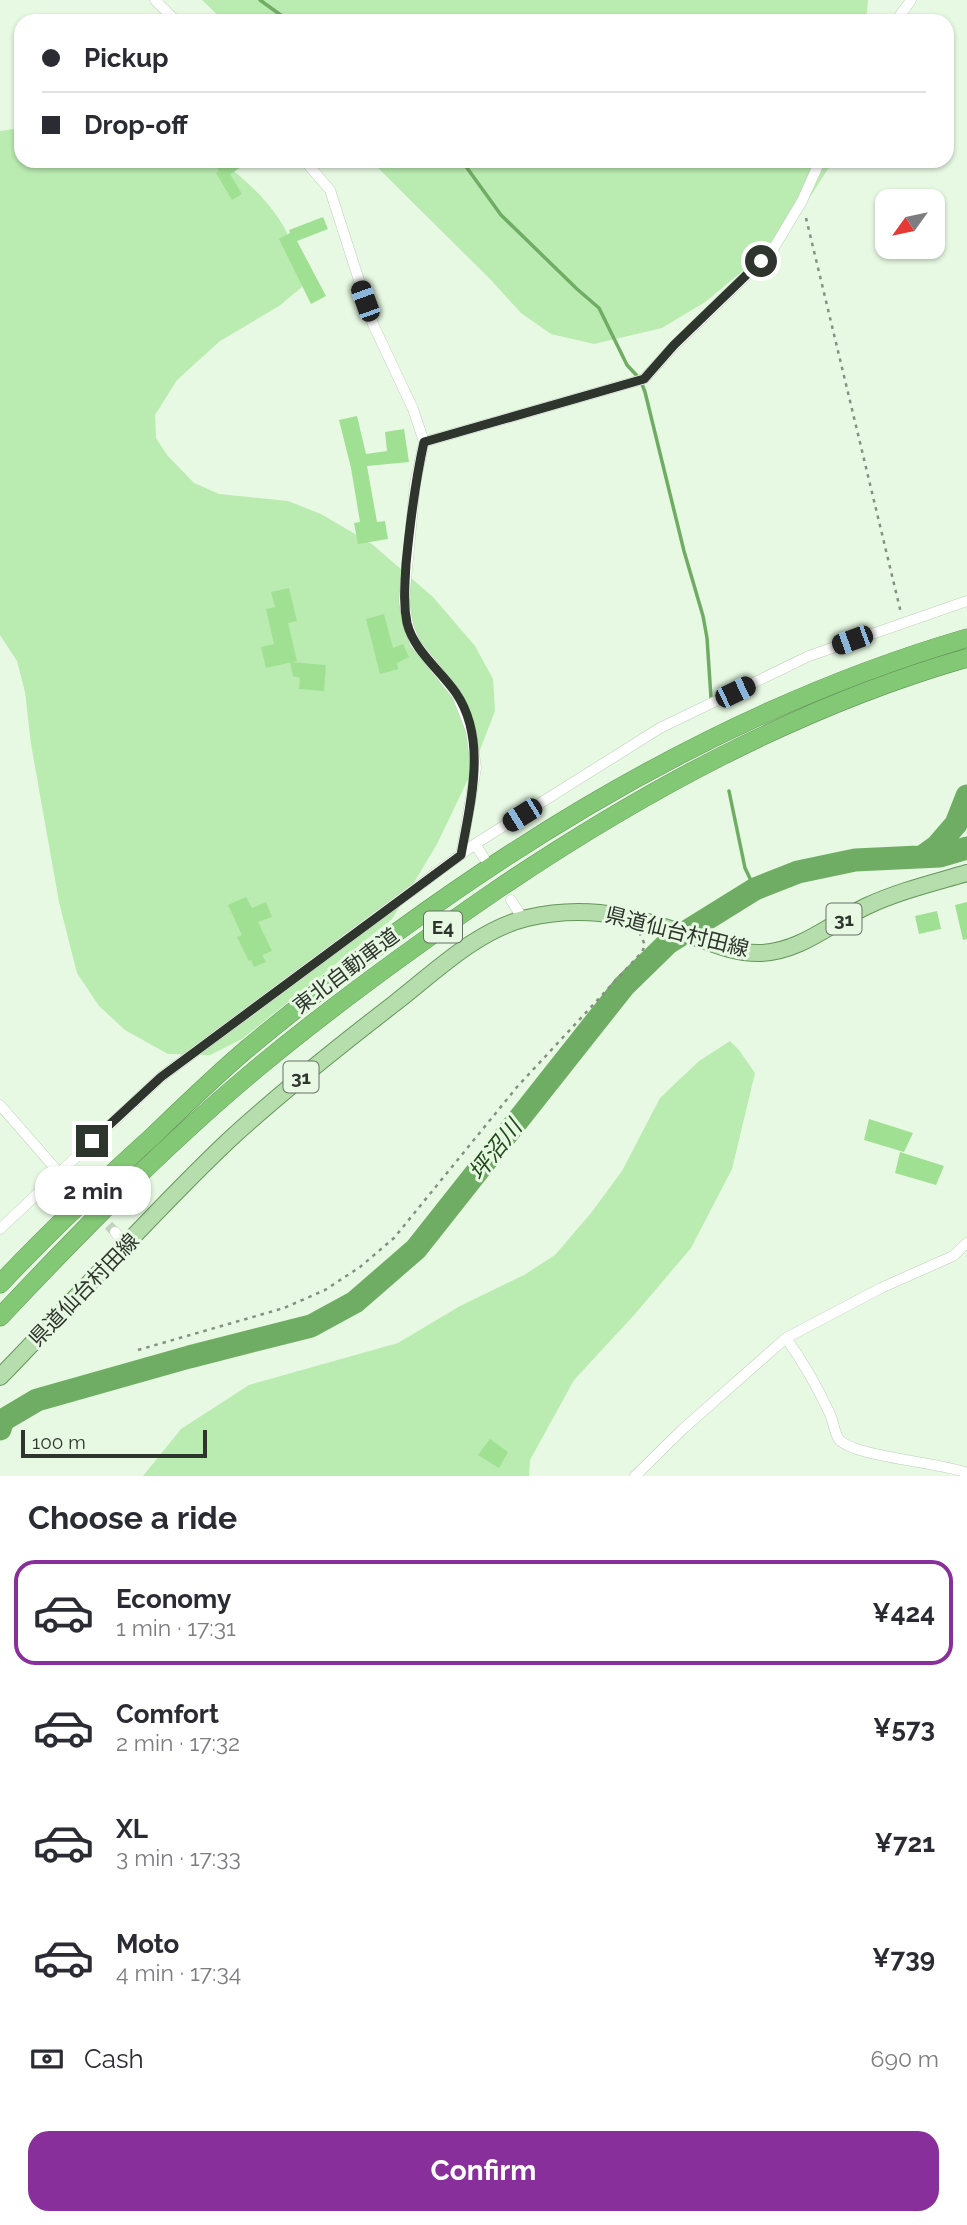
<!DOCTYPE html>
<html lang="en">
<head>
<meta charset="utf-8">
<style>
	:root { --surface:#fff; --page:#f7f7f7; --text:#2b2b33; --muted:#7c7c81; --line:#e1e1e2; --accent:#892f9b }
	body { margin:0; font-family:Raleway,"Noto Sans JP",sans-serif; background:var(--page); color:var(--text); height:100vh; display:flex; flex-direction:column; font-size:26px; white-space:nowrap }
	* { box-sizing:border-box; margin:0 }
	p { font-size:23px; color:var(--muted) }
	.icon { flex:none; width:38px; height:38px; fill:none; stroke:currentColor; stroke-width:2; stroke-linecap:round; stroke-linejoin:round }
	.map { position:relative; height:1476px; overflow:hidden }
	.details { display:flex; flex-direction:column; background:var(--surface); flex:1 }
	.details>* { flex:none }
	.guide { position:absolute; left:14px; top:14px; width:940px; height:154px; border-radius:21px; box-shadow:0 2px 5px #0004; display:grid; align-content:center; height:154px; padding:0 28px; background:var(--surface) }
	.needle { width:46px; rotate:237deg }
	.controls { position:absolute; left:875px; top:189px; display:grid; gap:14px }
	.controls a { display:grid; place-items:center; width:70px; height:70px; border-radius:14px; background:var(--surface); box-shadow:0 2px 5px #0004; font-size:35px }
	.scale { position:absolute; left:21px; bottom:18px; width:186px; box-sizing:border-box; padding-left:7px; border:4px solid #2e352d; border-top:0; font-size:19px; line-height:24px; white-space:nowrap; color:#2e352d; -webkit-text-stroke:5px #e7f9e3; paint-order:stroke }
	.end { position:absolute; width:32px; height:32px; margin:-16px; border:9px solid #2e352d; background:#fff; box-shadow:0 0 0 4px #fff }
	.from { border-radius:50% }
	.bubble { position:absolute; height:49px; border-radius:21px; background:var(--surface); box-shadow:0 2px 5px #0004; font-size:23px; font-weight:700; line-height:49px; text-align:center }
	.car { position:absolute; width:21px; height:42px; margin:-21px -10px; border-radius:9px; box-shadow:0 0 5px 2px #0007; background:linear-gradient(#222 24%,#8ab4d8 0 40%,#222 0 76%,#8ab4d8 0 86%,#222 0) }
	.guide b { display:flex; align-items:center; gap:24px; height:66px; font-size:26px }
	.guide b+b { border-top:2px solid var(--line) }
	.guide i { width:18px; height:18px; background:var(--text) }
	ul { padding:0; list-style:none }
	li { display:flex; align-items:center; gap:21px; height:105px; margin:0 14px 10px; padding:0 14px; border:4px solid transparent; border-radius:21px }
	li div { flex:1 }
	li b { display:block; font-size:26px }
	li em { font-style:normal; font-weight:700 }
	li.selected { border-color:var(--accent) }
	li>.icon { width:63px; height:63px; stroke-width:1.5 }
	h2 { padding:0 28px; font-size:32px; line-height:84px }
	.pay { display:flex; align-items:center; gap:18px; height:77px; padding:0 28px; font-size:26px }
	.pay p { margin-inline-start:auto }
	.cta { display:flex; gap:14px; margin-top:auto; padding:14px 28px }
	.cta a { flex:1; height:80px; border-radius:21px; background:var(--accent); color:#fff; font-size:28px; font-weight:700; line-height:80px; text-align:center }
	.map>svg:first-child { display:block }
</style>
</head>
<body>
<div class="map">
<svg width="967" height="1476" viewBox="0 0 967 1476">
	<rect width="100%" height="100%" fill="#e7f9e3"/>
	<!-- green -->
	<path fill="#baebb0" d="M202,0h666l-2,21h-642z
		M21,128v33h201c45,37 74,66 80,126l-23,19 -59,35 -43,39 -22,35 1,23 11,17 27,28 25,11 69,7 33,13 51,30 61,53 42,49 18,33 2,32 -24,62 -34,71 -45,75 -150,120 -32,16 -42,-1 -43,-24 -26,-24 -22,-33 -18,-71 -28,-158 -6,-52 -8,-31 -17,-26v-504z
		M371,161h462l-30,47 -53,57 -45,37 -43,26 -68,16 -43,-10 -30,-21 -30,-33z
		M730,1041l9,9 16,23 -23,96 -41,79 -56,66 -61,66 -44,80 -1,16h-386l38,-47 68,-44 149,-42 62,-37 64,-31 31,-20 36,-42 31,-42 38,-73 39,-37z"/>
	<g fill="none" stroke-linecap="round" stroke-linejoin="round">
		<!-- stream -->
		<path stroke="#70ad64" stroke-width="3.5" d="M260,0l29,21
			M462,161l39,54 76,74 22,19 28,57 13,14 5,13 39,159 19,65 4,22 4,60
			M729,791l16,77 10,21
			M0,1416l3,4"/>
		<!-- river -->
		<path stroke="#70ad64" stroke-width="23" d="M923,856l14,-10 19,-22 11,-28
			M0,1429l3,-9 34,-20 152,-43 122,-31 44,-24 61,-53 208,-263 44,-43 87,-54 43,-17 57,-12 85,-4 27,-8"/>
	</g>
	<!-- building -->
	<path fill="#a0e093" d="M213,161h38l-21,13 12,20 -10,6 -16,-27 3,-2z
		M323,217l5,12 -31,12 29,55 -15,8 -32,-65 11,-6 -1,-3z
		M357,416l9,38 21,-3 -2,-19 19,-3 5,33 -42,4 10,56 8,-1 3,18 -30,5 -4,-21 6,-1 -9,-54 -12,-48z
		M289,588l8,33 -9,2 9,38 -31,7 -5,-21 13,-3 -8,-35 9,-2 -4,-15z
		M384,614l9,34 10,-4 6,13 -12,6 1,6 -18,5 -14,-55z
		M290,662l36,3 -2,26 -25,-2 1,-11 -7,-2z
		M246,897l6,11 14,-6 6,15 -14,5 14,29 -10,4 4,7 -12,5 -3,-7 -2,1 -12,-24 5,-2 -14,-30z
		M967,902v37l-4,1 -8,-35z
		M937,911l4,18 -22,5 -4,-18z
		M869,1119l44,14 -9,19 -40,-12z
		M900,1152l44,14 -8,19 -41,-12z
		M490,1439l18,13 -9,16 -21,-13z"/>
	<g fill="none" stroke-linecap="round" stroke-linejoin="round">
		<!-- minor-tunnel -->
		<path stroke="#c2d2bf" stroke-width="10" stroke-dasharray="10 5" stroke-linecap="butt" d="M67,1182l48,50"/>
		<!-- minor casing -->
		<g stroke="#becfba" stroke-width="11">
			<path id="minor" d="M155,0l21,21
				M896,21l15,-21
				M305,161l25,29 43,134 40,85 11,33 -9,42 -11,117 4,24 7,18 42,52 14,36 5,37 -15,87
				M424,442l220,-63 30,-33 98,-95 30,-50 18,-40
				M475,844l9,14
				M511,900l12,19
				M0,1105l67,77
				M0,1229l161,-152 314,-233 185,-116 149,-72 158,-55
				M115,1232l12,13
				M786,1338c17,24 31,48 43,74 4,8 5,18 9,26 12,19 103,24 129,35
				M635,1476l49,-48 102,-90 95,-50 72,-32 14,-13"/>
		</g>
		<!-- primary casing -->
		<g stroke="#65955c" stroke-width="18">
			<path id="primary" d="M0,1377c76,-78 149,-161 228,-236 53,-49 110,-94 167,-138 40,-31 82,-73 132,-85 51,-12 95,-5 144,11 30,9 58,25 90,24 41,-2 70,-30 106,-47 32,-15 66,-23 100,-33"/>
		</g>
		<!-- motorway casing -->
		<g stroke="#65955c" stroke-width="19">
			<path id="motorway" d="M0,1284c49,-52 100,-100 153,-148 31,-30 62,-60 95,-88 213,-176 452,-332 719,-410
				M0,1317c83,-88 168,-175 261,-252 75,-62 154,-119 234,-174 145,-98 302,-184 472,-233"/>
		</g>
		<!-- path -->
		<path stroke="#849082" stroke-width="2.5" stroke-dasharray="3.5 5" stroke-linecap="butt" d="M806,218l95,395
			M138,1350l146,-42 41,-18 35,-23 34,-29 123,-151 125,-135 3,-7 -5,-11"/>
		<!-- minor -->
		<use href="#minor" stroke="#fff" stroke-width="10"/>
		<!-- primary -->
		<use href="#primary" stroke="#b5deac" stroke-width="16"/>
		<!-- motorway -->
		<use href="#motorway" stroke="#83c875" stroke-width="18"/>
	</g>
	<g fill="none" stroke-linecap="round" stroke-linejoin="round">
		<!-- route -->
		<path stroke="#2e352d" stroke-width="9" d="M92,1141l69,-64 300,-222c9,-51 27,-115 -5,-162 -16,-23 -42,-42 -49,-70 -4,-20 -2,-39 -1,-59 4,-41 9,-82 18,-122l220,-63 30,-34 87,-84"/>
	</g>
	<g text-anchor="middle" stroke-width="6" stroke-linejoin="round" paint-order="stroke">
		<!-- shield labels -->
		<g fill="#e7f9e3" stroke="#667064" stroke-width="2">
			<rect x="826.5" y="903.5" width="35" height="31" rx="5"/>
			<rect x="424" y="911.5" width="38" height="31" rx="5"/>
			<rect x="283.5" y="1061.5" width="35" height="31" rx="5"/>
		</g>
		<g font-size="19" font-weight="bold" fill="#2e352d">
			<text x="844" y="926">31</text>
			<text x="443" y="934">E4</text>
			<text x="301" y="1084">31</text>
		</g>
		<!-- street labels -->
		<g font-size="21" fill="#2e352d" stroke="#e7f9e3">
			<text transform="translate(677 932) rotate(14)" y="7">県道仙台村田線</text>
			<text transform="translate(346 971) rotate(-37)" y="7">東北自動車道</text>
			<text transform="translate(84 1290) rotate(-46)" y="7">県道仙台村田線</text>
		</g>
		<!-- water labels -->
		<g font-size="23" font-style="italic" fill="#204a18" stroke="#e7f9e3">
			<text transform="translate(495 1150) rotate(-52)" y="8">坪沼川</text>
		</g>
	</g>
</svg>
<div class="controls">
<a><svg class="needle" viewBox="-14 -14 28 28"><path d="M0-13l5 13h-10z" fill="#e53935"/><path d="M0 13l5-13h-10z" fill="#7c7c81"/></svg></a>
</div>
<div class="scale">100 m</div>
<i class="end from" style="left:761px;top:261px"></i>
<i class="end" style="left:92px;top:1141px"></i>
<div class="bubble" style="left:35px;top:1166px;width:116px">2 min</div>
<i class="car" style="left:365px;top:301px;rotate:340deg"></i>
<i class="car" style="left:852px;top:640px;rotate:250deg"></i>
<i class="car" style="left:735px;top:692px;rotate:64deg"></i>
<i class="car" style="left:522px;top:815px;rotate:238deg"></i>
<div class="guide">
<b><i class="from"></i>Pickup</b>
<b><i></i>Drop-off</b>
</div>
</div>
<section class="details">
<h2>Choose a ride</h2>
<ul>
<li class="selected"><svg class="icon" aria-label="car" viewBox="0 0 24 24"><path d="M5 17H2v-5l4-1 3-4h7l3 4 3 1v5h-3M9 17h6M6 11h13"/><circle cx="7" cy="17" r="2"/><circle cx="17" cy="17" r="2"/></svg><div><b>Economy</b><p>1 min · 17:31</p></div><em>¥424</em></li>
<li><svg class="icon" aria-label="car" viewBox="0 0 24 24"><path d="M5 17H2v-5l4-1 3-4h7l3 4 3 1v5h-3M9 17h6M6 11h13"/><circle cx="7" cy="17" r="2"/><circle cx="17" cy="17" r="2"/></svg><div><b>Comfort</b><p>2 min · 17:32</p></div><em>¥573</em></li>
<li><svg class="icon" aria-label="car" viewBox="0 0 24 24"><path d="M5 17H2v-5l4-1 3-4h7l3 4 3 1v5h-3M9 17h6M6 11h13"/><circle cx="7" cy="17" r="2"/><circle cx="17" cy="17" r="2"/></svg><div><b>XL</b><p>3 min · 17:33</p></div><em>¥721</em></li>
<li><svg class="icon" aria-label="car" viewBox="0 0 24 24"><path d="M5 17H2v-5l4-1 3-4h7l3 4 3 1v5h-3M9 17h6M6 11h13"/><circle cx="7" cy="17" r="2"/><circle cx="17" cy="17" r="2"/></svg><div><b>Moto</b><p>4 min · 17:34</p></div><em>¥739</em></li>
</ul>
<div class="pay"><svg class="icon" aria-label="cash" viewBox="0 0 24 24"><path d="M3 7h18v10H3z"/><circle cx="12" cy="12" r="2"/></svg>Cash<p>690 m</p></div>
<div class="cta"><a>Confirm</a></div>
</section>
</body>
</html>
